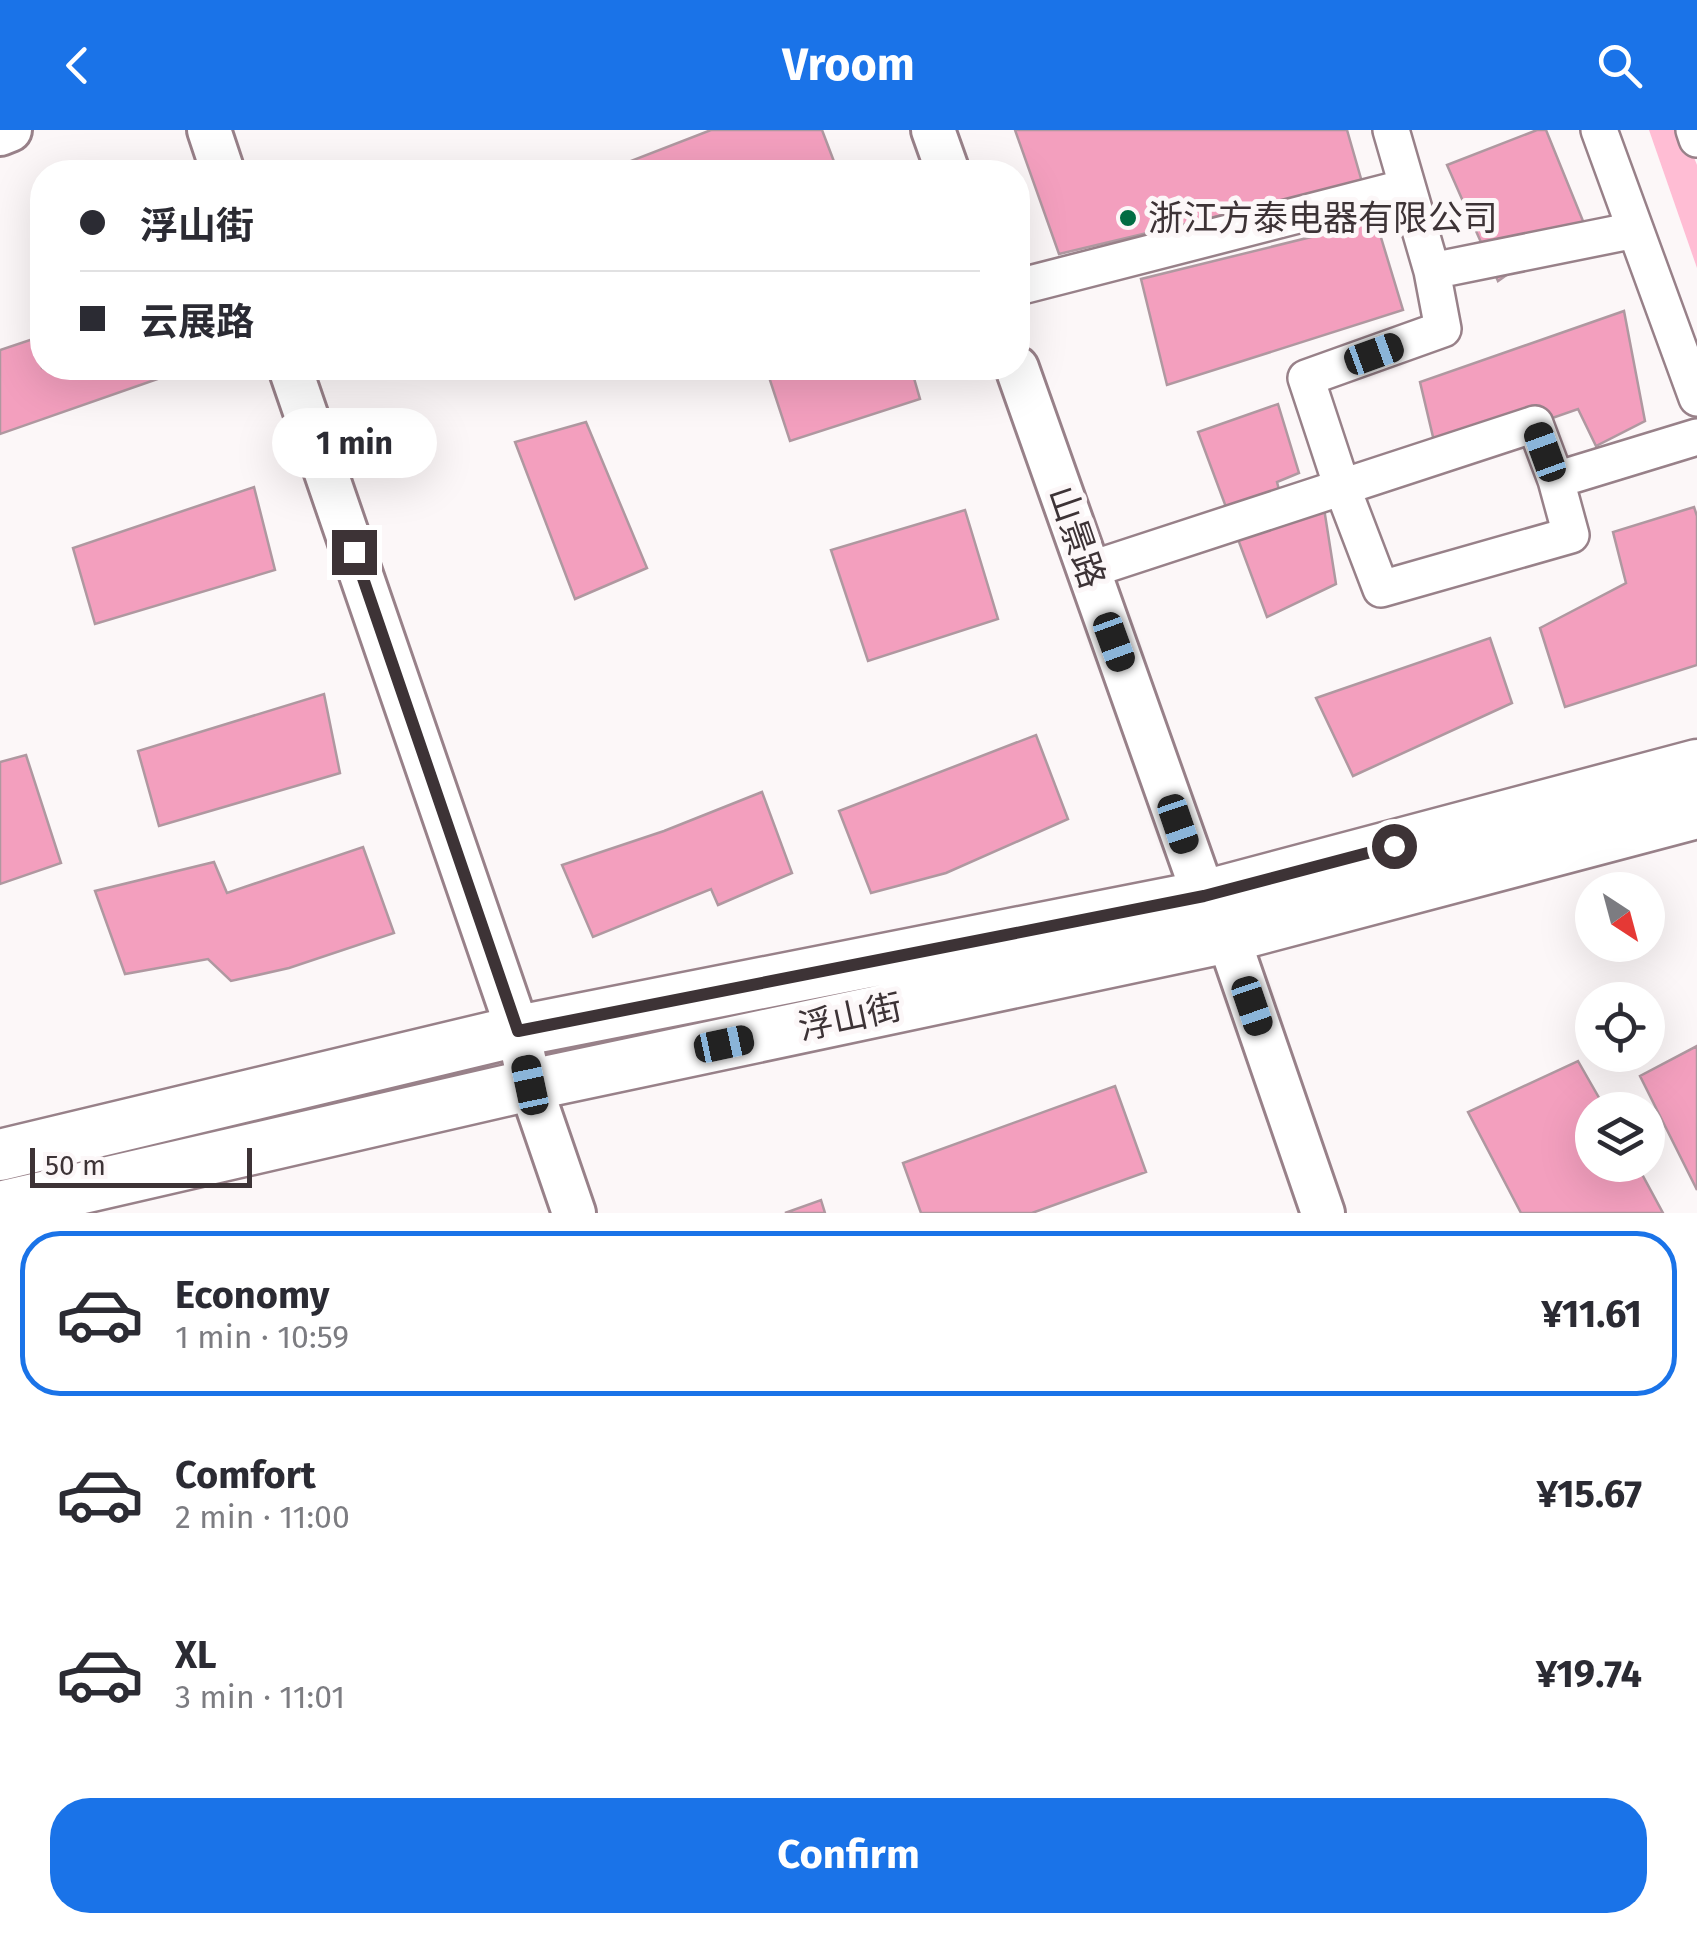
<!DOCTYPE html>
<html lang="en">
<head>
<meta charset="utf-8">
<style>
	:root { --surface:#fff; --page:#f2f2f3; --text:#2b2b33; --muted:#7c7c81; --line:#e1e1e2; --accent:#1a73e8 }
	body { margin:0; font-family:"Fira Sans","Noto Sans SC",sans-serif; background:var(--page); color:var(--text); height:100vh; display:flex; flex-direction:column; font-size:38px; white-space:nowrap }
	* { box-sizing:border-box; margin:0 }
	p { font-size:32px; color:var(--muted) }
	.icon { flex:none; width:55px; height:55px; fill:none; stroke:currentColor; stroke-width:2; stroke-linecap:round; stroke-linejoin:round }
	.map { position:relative; height:1083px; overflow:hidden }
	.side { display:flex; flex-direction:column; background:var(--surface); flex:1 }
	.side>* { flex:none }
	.guide { position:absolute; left:30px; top:30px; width:1000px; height:220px; border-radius:40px; box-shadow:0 10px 40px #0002; display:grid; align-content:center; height:220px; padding:0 50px; background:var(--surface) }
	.needle { width:65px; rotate:144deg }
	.fabs { position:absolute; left:1575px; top:742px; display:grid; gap:20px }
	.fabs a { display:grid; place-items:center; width:90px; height:90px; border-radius:50%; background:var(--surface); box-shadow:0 10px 40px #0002; font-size:50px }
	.scale { position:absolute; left:30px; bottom:25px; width:222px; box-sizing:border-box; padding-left:10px; border:5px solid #3d3336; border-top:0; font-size:28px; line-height:35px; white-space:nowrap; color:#3d3336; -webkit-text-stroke:8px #fcf7f8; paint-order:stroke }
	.end { position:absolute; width:45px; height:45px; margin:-22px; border:12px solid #3d3336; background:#fff; box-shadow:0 0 0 5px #fff }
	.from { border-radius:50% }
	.bubble { position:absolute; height:70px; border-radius:35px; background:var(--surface); box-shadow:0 10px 40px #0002; font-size:32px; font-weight:700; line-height:70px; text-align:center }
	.car { position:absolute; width:30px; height:60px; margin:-30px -15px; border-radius:12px; box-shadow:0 0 8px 2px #0007; background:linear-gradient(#222 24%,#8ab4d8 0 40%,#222 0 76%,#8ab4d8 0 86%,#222 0) }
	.guide b { display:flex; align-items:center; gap:35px; height:95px; font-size:38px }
	.guide b+b { border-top:2px solid var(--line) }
	.guide i { width:25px; height:25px; background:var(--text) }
	ul { padding:18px 0 0; list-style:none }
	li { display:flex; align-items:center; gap:30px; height:165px; margin:0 20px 15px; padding:0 30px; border:5px solid transparent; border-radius:40px }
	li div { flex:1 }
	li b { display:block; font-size:38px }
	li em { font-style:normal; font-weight:700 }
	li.current { border-color:var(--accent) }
	li>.icon { width:90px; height:90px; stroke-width:1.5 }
	.action { display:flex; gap:20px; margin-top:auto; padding:20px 50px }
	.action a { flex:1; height:115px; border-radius:40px; background:var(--accent); color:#fff; font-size:40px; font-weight:700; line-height:115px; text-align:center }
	header { display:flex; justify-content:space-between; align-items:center; height:130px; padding:0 50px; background:var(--accent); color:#fff; font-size:45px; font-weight:700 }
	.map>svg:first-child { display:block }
</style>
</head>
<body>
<header><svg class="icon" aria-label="back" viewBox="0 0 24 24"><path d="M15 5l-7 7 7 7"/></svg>Vroom<svg class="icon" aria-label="search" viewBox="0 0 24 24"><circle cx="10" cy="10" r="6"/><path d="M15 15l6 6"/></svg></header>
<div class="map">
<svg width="1697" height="1083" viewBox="0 0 1697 1083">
	<rect width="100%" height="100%" fill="#fcf7f8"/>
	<!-- green -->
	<path fill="#ffbdd4" d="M1649,0h34l14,35v103z"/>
	<!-- building -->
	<path fill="#f39fbe" stroke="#af98a0" stroke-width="2.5" d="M711,0h111l16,42h-226l-2,-3z
		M1015,0h332l15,52 -303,72z
		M1537,0h9l37,91 -85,60 -51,-116z
		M1376,91l27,89 -236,75 -26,-106z
		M1624,181l21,110 -49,25 -18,-37 -140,49 -18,-76z
		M42,206v32h147l-189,66v-84z
		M766,238h145l9,31 -130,42z
		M1278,274l21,69 -22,9 7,27 39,-7 13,82 -69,33 -69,-185z
		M586,292l61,146 -72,31 -60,-157z
		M254,357l21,83 -180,54 -22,-76z
		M1694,377l3,9v149l-132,42 -25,-79 86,-45 -13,-51z
		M965,380l33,109 -130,42 -37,-111z
		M1490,508l22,65 -159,73 -37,-78z
		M324,564l16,79 -181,53 -21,-75z
		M1036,605l32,84 -122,54 -75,20 -32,-82z
		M26,625l35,108 -61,21v-122z
		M762,662l30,81 -74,32 -7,-16 -118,48 -31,-72 102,-34z
		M363,717l31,86 -105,35 -58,13 -23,-22 -83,15 -30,-83 119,-29 13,31z
		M1697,916v144l-57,-114z
		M1578,931l28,49h-14v55h45l26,48h-142l-53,-101z
		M1115,956l31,86 -114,41h-111l-18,-50z
		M821,1070l4,13h-40z"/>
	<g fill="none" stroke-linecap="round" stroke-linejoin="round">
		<!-- minor casing -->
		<g stroke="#988189" stroke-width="40">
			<path id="minor" d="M1391,0l41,141 11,58 -137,49 36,109 39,102 190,-54 -15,-55
				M1599,0l98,268
				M1694,0l3,9
				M1432,141l203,-41
				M1018,157l389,-100
				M1089,440l446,-146 21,56 141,-43"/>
		</g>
		<!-- tertiary casing -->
		<g stroke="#988189" stroke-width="48">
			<path id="tertiary" d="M209,0l14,42
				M933,0l15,42
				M0,4l10,-4
				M290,238l228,663 12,54 44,128
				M1017,238l187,528 24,41 95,276"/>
		</g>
		<!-- secondary casing -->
		<g stroke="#988189" stroke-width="55">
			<path id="secondary" d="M0,1025l518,-124 686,-135 493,-131
				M0,1077l530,-122 698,-148 469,-124"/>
		</g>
		<!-- minor -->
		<use href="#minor" stroke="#fff" stroke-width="35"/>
		<!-- tertiary -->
		<use href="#tertiary" stroke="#fff" stroke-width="42"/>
		<!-- secondary -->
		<use href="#secondary" stroke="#fff" stroke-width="50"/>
	</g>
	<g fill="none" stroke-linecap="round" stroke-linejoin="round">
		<!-- route -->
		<path stroke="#3d3336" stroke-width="12" d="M354,422l164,479 686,-135 190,-50"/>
	</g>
	<!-- markers -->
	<circle fill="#026c43" stroke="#fcf7f8" stroke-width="4" cx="1128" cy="88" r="10"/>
	<g text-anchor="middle" stroke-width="10" stroke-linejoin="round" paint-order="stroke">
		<!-- poi labels -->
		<g font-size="35" fill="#3d3336" stroke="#fcf7f8" text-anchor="start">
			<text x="1148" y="100">浙江方泰电器有限公司</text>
		</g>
		<!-- street labels -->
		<g font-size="35" fill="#3d3336" stroke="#fcf7f8">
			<text transform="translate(1077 407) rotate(71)" y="12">山景路</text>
			<text transform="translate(850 887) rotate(-12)" y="12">浮山街</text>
		</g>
	</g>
</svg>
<div class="fabs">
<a><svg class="needle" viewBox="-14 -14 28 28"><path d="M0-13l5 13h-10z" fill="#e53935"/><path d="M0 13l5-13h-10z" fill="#7c7c81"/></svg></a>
<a><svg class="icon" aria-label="locate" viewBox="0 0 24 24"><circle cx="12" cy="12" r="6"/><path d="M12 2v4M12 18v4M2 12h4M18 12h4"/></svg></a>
<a><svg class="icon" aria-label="layers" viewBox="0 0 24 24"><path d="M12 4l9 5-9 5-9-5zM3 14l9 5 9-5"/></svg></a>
</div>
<div class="scale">50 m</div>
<i class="end from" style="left:1394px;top:716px"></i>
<i class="end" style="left:354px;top:422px"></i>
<div class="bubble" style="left:272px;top:278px;width:165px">1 min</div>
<i class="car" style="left:1374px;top:224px;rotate:70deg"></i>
<i class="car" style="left:1545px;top:322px;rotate:340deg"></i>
<i class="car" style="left:1114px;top:512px;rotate:160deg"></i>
<i class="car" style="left:1178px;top:694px;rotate:161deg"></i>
<i class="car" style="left:1252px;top:876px;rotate:161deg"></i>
<i class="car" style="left:724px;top:914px;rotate:78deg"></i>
<i class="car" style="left:530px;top:955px;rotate:348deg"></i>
<div class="guide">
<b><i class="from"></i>浮山街</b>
<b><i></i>云展路</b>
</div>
</div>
<section class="side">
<ul>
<li class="current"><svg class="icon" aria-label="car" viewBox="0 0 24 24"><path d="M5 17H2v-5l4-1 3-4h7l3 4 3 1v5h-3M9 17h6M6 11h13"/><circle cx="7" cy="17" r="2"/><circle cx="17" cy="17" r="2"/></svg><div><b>Economy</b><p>1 min · 10:59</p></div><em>¥11.61</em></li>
<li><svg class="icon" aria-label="car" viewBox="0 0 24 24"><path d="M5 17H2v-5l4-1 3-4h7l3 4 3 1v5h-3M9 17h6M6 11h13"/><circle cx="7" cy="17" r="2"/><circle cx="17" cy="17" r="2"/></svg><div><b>Comfort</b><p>2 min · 11:00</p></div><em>¥15.67</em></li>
<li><svg class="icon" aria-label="car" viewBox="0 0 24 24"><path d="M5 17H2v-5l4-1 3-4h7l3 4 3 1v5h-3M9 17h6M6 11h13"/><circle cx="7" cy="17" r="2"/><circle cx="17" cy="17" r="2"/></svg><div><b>XL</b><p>3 min · 11:01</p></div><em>¥19.74</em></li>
</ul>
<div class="action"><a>Confirm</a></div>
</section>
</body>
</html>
